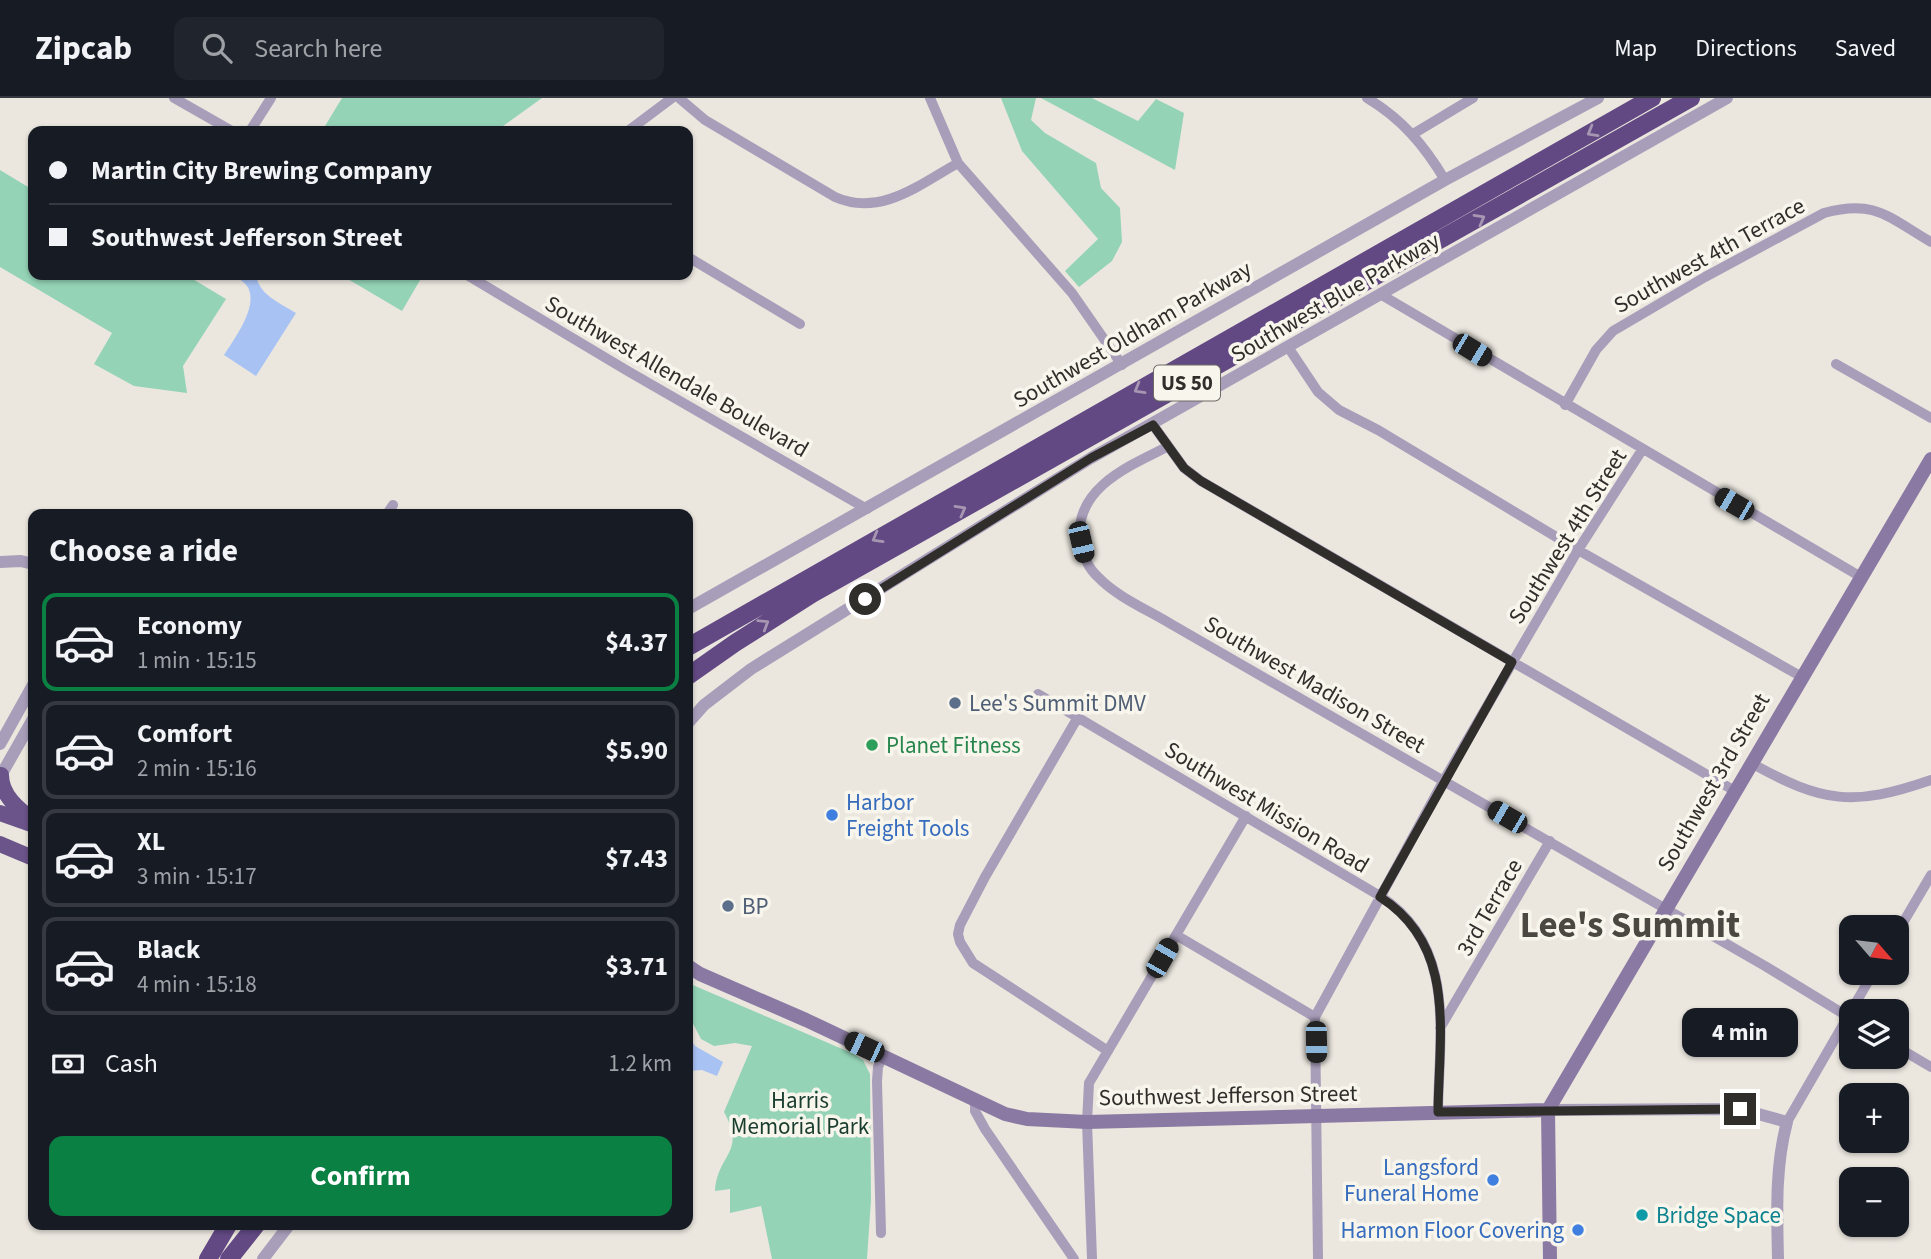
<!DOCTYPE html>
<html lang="en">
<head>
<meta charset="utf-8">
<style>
	:root { --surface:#171b24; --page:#20242c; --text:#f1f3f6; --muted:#9ea1a6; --line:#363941; --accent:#0b8043 }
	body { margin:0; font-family:"Source Sans 3",sans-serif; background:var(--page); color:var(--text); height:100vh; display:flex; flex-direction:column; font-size:26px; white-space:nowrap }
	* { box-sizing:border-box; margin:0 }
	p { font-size:23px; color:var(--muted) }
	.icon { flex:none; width:38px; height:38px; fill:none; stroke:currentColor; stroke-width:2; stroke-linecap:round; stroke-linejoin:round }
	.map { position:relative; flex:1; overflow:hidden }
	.details { position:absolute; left:28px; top:411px; width:665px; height:721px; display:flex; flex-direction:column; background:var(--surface); border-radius:14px; box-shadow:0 2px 5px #0004 }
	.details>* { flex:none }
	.banner { position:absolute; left:28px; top:28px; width:665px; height:154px; border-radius:14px; box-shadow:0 2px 5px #0004; display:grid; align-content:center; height:154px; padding:0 21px; background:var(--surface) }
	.needle { width:46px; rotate:118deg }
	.fabs { position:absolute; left:1839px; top:817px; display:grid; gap:14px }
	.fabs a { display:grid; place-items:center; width:70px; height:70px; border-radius:14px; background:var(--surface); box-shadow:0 2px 5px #0004; font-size:35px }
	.end { position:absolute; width:32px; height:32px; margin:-16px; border:9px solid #302e2b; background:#fff; box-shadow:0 0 0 4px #fff }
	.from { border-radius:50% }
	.bubble { position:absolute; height:49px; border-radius:14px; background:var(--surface); box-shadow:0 2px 5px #0004; font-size:23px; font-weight:700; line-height:49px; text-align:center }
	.car { position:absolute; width:21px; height:42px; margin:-21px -10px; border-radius:9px; box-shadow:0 0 5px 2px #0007; background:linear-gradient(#222 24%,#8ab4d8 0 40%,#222 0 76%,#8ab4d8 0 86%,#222 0) }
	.banner b { display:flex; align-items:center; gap:24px; height:66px; font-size:26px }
	.banner b+b { border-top:2px solid var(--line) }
	.banner i { width:18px; height:18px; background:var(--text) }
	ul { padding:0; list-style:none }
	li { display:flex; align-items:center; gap:21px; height:98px; margin:0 14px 10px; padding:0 7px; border:4px solid var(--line); border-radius:14px }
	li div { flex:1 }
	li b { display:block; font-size:26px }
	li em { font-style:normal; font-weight:700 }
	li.active { border-color:var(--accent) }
	li>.icon { width:63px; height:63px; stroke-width:1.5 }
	h2 { padding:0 21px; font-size:32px; line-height:84px }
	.pay { display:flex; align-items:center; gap:18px; height:77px; padding:0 21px; font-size:26px }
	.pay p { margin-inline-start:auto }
	.primary-button { display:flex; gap:14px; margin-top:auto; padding:14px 21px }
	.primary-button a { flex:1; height:80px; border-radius:14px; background:var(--accent); color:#fff; font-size:28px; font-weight:700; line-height:80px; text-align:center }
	header { display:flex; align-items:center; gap:42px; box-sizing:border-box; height:98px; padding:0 35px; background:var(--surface); border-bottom:2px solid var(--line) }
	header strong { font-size:33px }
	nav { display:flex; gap:38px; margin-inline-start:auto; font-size:24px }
	.search { width:490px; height:63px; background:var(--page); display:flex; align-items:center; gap:18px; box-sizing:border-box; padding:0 24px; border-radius:14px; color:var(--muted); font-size:26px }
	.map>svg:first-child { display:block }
</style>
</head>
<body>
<header>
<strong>Zipcab</strong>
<div class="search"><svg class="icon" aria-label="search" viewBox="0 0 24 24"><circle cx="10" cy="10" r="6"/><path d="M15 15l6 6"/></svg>Search here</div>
<nav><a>Map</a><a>Directions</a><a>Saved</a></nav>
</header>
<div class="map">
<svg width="1931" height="1161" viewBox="0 0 1931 1161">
	<rect width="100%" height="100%" fill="#ebe7df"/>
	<!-- green -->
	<path fill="#94d3b6" d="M342,0h200l-46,33h-174z
		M1001,0h35l-5,22 14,13 51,30 5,25 19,20 2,34 -10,19 -33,26 -14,-16 33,-32 -76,-88z
		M1041,0h51l46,23 18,-22 28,14 -9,57z
		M0,72l33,20v85h153l40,24 -43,67 4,27 -53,-7 -40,-22 18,-31 -112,-66z
		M341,177h82l-21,36z
		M688,885l166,71 9,6 7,14 1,126 -4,59h-95l-11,-53 -31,7v-24l-15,2c2,-37 32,-38 9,-79l28,-66 -17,-3 -21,3 -13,-7 -13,-25z"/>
	<!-- water -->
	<path fill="#a8c2f4" d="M234,177h22c3,20 24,28 40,38l-40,63 -32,-21c10,-16 36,-50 23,-69 -3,-4 -9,-8 -13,-11z
		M688,937l7,11 28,16 -6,14 -15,-6 -14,1z"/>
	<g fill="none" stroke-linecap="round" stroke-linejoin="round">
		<!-- minor -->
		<path stroke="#a99eba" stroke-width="10" d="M174,0l58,33
			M679,0l26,22 130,77c45,20 84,-12 123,-34
			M930,0l28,65 114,130 50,72
			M1367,0c35,21 57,47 78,82
			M250,33l21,-33
			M628,33l44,-33
			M1413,36l60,-36
			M688,159l112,67
			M467,177l159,95 241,139
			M1380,196l481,283
			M1288,249l30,45 21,18 39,20 200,120 224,127
			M1836,266l95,54
			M1565,307l31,-55 17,-19 92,-54 119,-64c51,-14 64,4 107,29
			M1153,327l31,43 17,13 534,310
			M1167,349c-38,19 -92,41 -87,92 2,14 7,28 18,38 19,20 50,33 73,47l594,342 87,53
			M387,416l6,-9
			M1038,596l342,202c77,50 59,136 58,216
			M1078,619l-93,160 -25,48 -2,9 2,8 13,21 135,88
			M1751,665c72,40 102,44 180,17
			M1897,835l34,-58
			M1176,837l139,82
			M1440,930l110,-187
			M1897,949l34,20
			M975,1002v11l10,18 89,130
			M1787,1024l86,-149
			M881,1135l-4,-152 1,-14 5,-11
			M1092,1161l-5,-137 2,-39 157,-267
			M1318,1161l-3,-242 129,-237 134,-230 64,-100"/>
		<!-- tertiary -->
		<path stroke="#a99eba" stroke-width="12" d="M0,464l21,-1 12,3
			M688,511l757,-429 153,-82
			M688,625l16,-18 47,-36 340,-211 636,-360
			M0,646l33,-59
			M0,679l33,-58
			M1548,1012l192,-1 47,13c-12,45 -10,90 -9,137
			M263,1161l26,-34"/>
		<!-- secondary -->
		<path stroke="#8a7aa3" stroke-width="14" d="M688,868l12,8 106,46 199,94 22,5 60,3 461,-12
			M1550,1161l-2,-149 383,-651"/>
		<!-- trunk -->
		<path stroke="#6b548a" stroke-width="16" d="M1,677c0,20 17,34 32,45
			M0,715l31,11
			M0,746l33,14"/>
		<!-- motorway -->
		<path stroke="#624983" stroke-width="18" d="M688,549l964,-549
			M688,578l47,-33 77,-49 879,-496
			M208,1161l20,-34
			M229,1161l27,-34"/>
	</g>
	<!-- one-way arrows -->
	<defs><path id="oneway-chevron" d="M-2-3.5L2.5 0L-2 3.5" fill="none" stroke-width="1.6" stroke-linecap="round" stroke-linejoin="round" transform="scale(1.75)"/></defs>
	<g stroke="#a696b2">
		<use href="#oneway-chevron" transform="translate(1592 34) rotate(150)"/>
		<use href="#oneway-chevron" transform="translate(1480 121) rotate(-29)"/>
		<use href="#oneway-chevron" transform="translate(1139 291) rotate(150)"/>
		<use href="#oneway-chevron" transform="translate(961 412) rotate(-29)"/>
		<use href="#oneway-chevron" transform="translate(877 440) rotate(150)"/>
		<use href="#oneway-chevron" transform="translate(764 526) rotate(-32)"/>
	</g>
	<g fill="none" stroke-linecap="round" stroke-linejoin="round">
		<!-- route -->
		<path stroke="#302e2b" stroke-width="9" d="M865,501l226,-141 62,-33 31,43 17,13 311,181 -132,235c77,49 59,136 58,215l302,-3"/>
	</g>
	<!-- markers -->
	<g fill="#5c6f8a" stroke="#f8f5ec" stroke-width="2.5">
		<circle cx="955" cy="605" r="7"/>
		<circle cx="728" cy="808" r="7"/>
	</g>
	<circle fill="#2e9e5b" stroke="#f8f5ec" stroke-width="2.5" cx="872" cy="647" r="7"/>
	<g fill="#3f7fe0" stroke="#f8f5ec" stroke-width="2.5">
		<circle cx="832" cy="717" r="7"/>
		<circle cx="1493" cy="1082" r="7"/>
		<circle cx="1578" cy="1132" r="7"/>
	</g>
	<circle fill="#0f9aa8" stroke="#f8f5ec" stroke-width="2.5" cx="1642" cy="1117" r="7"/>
	<g text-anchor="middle" stroke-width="7" stroke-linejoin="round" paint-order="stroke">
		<!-- shield labels -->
		<rect fill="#f8f5ec" stroke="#6c6a65" stroke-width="2" x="1154" y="267.5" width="66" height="35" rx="5"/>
		<g font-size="21" font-weight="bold" fill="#302e2b">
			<text x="1187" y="292">US 50</text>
		</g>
		<!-- street labels -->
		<g font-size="23" fill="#302e2b" stroke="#f8f5ec">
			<text transform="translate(1709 157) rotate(-29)" y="8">Southwest 4th Terrace</text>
			<text transform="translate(1335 199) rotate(-30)" y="8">Southwest Blue Parkway</text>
			<text transform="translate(1132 236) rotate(-30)" y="8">Southwest Oldham Parkway</text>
			<text transform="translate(677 278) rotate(30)" y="8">Southwest Allendale Boulevard</text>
			<text transform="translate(1567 438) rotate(-58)" y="8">Southwest 4th Street</text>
			<text transform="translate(1315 586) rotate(30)" y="8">Southwest Madison Street</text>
			<text transform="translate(1713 684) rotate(-60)" y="8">Southwest 3rd Street</text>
			<text transform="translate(1267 709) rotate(31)" y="8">Southwest Mission Road</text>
			<text transform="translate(1489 809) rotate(-60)" y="8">3rd Terrace</text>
			<text transform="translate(1228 997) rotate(-1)" y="8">Southwest Jefferson Street</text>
		</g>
		<!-- service labels -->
		<g font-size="23" fill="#4e5e75" stroke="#f8f5ec" text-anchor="start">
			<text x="969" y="613">Lee's Summit DMV</text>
			<text x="742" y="816">BP</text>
		</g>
		<!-- leisure labels -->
		<g font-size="23" fill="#27864d" stroke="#f8f5ec" text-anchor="start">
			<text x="886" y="655">Planet Fitness</text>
		</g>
		<!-- shop labels -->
		<g font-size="23" fill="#366cbe" stroke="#f8f5ec" text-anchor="end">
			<text x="846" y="712" text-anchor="start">Harbor<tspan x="846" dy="26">Freight Tools</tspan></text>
			<text x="1479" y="1077">Langsford<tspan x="1479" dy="26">Funeral Home</tspan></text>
			<text x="1564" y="1140">Harmon Floor Covering</text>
		</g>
		<!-- park labels -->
		<g font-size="23" fill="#183d2e" stroke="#f8f5ec">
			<text x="800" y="1010">Harris<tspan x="800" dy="26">Memorial Park</tspan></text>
		</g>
		<!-- culture labels -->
		<g font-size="23" fill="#0d838f" stroke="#f8f5ec" text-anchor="start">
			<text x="1656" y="1125">Bridge Space</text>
		</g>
		<!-- town labels -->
		<g font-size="37" font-weight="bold" fill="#4b4841" stroke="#f8f5ec">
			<text x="1630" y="839">Lee's Summit</text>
		</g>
	</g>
</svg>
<div class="fabs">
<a><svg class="needle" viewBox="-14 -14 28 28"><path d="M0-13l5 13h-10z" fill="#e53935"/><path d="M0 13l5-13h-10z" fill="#9ea1a6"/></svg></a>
<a><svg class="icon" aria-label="layers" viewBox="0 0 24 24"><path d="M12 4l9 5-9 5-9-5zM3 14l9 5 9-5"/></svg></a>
<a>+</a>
<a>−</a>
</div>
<i class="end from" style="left:865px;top:501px"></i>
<i class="end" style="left:1740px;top:1011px"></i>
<div class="bubble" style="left:1682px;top:910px;width:116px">4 min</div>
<i class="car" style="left:1472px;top:252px;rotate:121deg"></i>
<i class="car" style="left:1734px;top:406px;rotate:300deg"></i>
<i class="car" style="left:1081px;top:444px;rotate:167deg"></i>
<i class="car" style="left:1507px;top:719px;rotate:300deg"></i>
<i class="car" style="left:1162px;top:860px;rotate:30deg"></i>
<i class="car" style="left:1316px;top:944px;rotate:179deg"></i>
<i class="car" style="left:864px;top:949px;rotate:295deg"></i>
<div class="banner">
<b><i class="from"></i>Martin City Brewing Company</b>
<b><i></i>Southwest Jefferson Street</b>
</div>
<section class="details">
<h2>Choose a ride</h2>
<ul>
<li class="active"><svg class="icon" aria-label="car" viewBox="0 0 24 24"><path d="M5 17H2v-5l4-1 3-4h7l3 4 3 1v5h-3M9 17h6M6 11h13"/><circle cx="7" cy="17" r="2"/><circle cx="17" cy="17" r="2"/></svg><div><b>Economy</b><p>1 min · 15:15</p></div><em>$4.37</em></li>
<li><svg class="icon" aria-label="car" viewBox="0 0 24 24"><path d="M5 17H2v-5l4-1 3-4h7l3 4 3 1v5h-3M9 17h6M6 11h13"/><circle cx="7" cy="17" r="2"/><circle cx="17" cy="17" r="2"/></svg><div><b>Comfort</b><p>2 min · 15:16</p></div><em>$5.90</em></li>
<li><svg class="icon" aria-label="car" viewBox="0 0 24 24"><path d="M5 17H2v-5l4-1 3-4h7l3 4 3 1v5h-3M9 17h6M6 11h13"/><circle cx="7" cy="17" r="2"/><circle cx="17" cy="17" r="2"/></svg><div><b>XL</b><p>3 min · 15:17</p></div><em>$7.43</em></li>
<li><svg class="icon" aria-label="car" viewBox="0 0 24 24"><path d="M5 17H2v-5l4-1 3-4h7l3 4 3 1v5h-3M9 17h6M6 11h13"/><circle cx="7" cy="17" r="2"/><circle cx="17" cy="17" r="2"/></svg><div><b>Black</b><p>4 min · 15:18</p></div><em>$3.71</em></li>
</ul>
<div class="pay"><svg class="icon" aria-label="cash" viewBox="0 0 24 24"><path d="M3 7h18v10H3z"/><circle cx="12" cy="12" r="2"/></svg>Cash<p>1.2 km</p></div>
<div class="primary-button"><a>Confirm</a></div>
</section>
</div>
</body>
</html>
